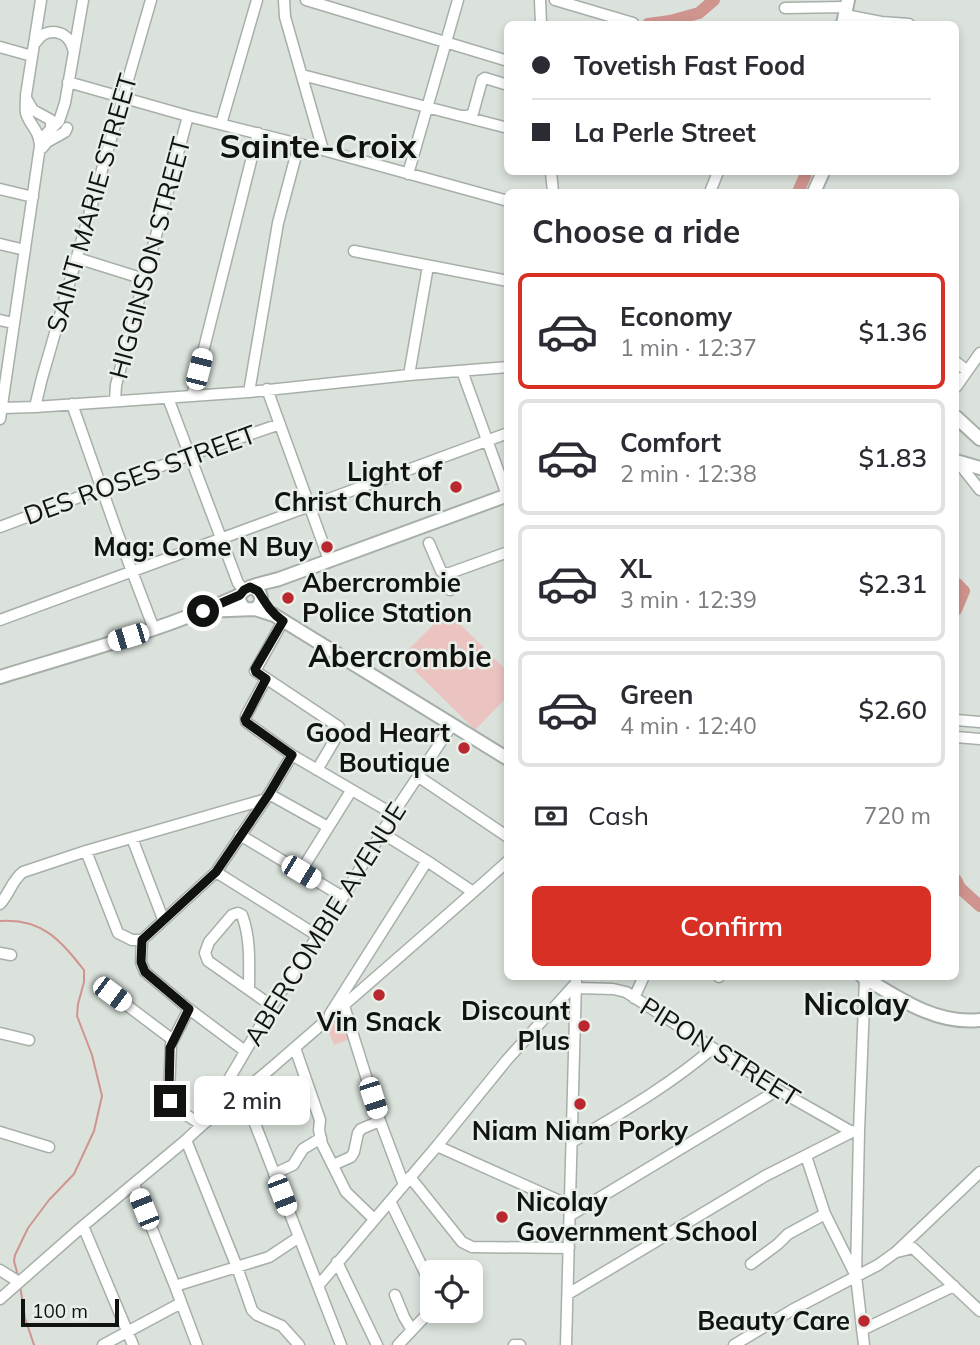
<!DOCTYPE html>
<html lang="en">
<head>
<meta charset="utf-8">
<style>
	:root { --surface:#fff; --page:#f7f7f7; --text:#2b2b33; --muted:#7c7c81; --line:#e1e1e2; --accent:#d93025 }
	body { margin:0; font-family:Mulish,sans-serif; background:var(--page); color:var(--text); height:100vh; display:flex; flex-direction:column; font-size:26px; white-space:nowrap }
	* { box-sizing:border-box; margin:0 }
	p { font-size:23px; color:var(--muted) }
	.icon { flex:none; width:38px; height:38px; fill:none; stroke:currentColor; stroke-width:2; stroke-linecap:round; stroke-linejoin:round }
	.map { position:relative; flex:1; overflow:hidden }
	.sheet { position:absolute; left:504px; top:189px; width:455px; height:791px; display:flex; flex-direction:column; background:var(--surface); border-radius:10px; box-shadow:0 4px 10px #0003 }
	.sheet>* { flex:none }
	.banner { position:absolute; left:504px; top:21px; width:455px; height:154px; border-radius:10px; box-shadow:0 4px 10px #0003; display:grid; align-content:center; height:154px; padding:0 28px; background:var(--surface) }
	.tools { position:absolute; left:420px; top:1260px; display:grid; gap:14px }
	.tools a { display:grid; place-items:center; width:63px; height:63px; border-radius:10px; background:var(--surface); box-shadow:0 4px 10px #0003; font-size:35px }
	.scale { position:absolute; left:21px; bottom:18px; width:98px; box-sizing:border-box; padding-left:7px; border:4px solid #111311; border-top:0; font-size:19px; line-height:24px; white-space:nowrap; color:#111311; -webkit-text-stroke:5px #e7efe8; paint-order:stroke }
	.end { position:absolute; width:32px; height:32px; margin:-16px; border:9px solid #111311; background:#fff; box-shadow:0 0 0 4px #fff }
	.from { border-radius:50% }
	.bubble { position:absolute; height:49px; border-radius:10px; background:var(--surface); box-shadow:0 4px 10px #0003; font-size:23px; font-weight:600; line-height:49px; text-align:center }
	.car { position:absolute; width:21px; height:42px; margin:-21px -10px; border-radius:9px; box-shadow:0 0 5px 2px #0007; background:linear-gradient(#fff 24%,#345 0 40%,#fff 0 76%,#345 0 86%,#fff 0) }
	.banner b { display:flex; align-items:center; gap:24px; height:66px; font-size:26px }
	.banner b+b { border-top:2px solid var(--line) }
	.banner i { width:18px; height:18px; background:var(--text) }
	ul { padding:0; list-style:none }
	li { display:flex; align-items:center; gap:21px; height:116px; margin:0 14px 10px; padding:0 14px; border:4px solid var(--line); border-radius:10px }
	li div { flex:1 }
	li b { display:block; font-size:26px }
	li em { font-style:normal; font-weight:600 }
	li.selected { border-color:var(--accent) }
	li>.icon { width:63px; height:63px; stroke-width:1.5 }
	h2 { padding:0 28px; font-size:32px; line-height:84px }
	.pay { display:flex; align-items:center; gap:18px; height:77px; padding:0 28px; font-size:26px }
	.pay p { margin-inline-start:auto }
	.action { display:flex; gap:14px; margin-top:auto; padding:14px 28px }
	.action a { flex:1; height:80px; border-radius:10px; background:var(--accent); color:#fff; font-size:28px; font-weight:600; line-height:80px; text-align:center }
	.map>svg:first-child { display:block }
</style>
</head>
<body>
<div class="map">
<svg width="980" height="1345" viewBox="0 0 980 1345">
	<rect width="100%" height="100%" fill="#dae2db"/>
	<!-- park -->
	<path fill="#ebc4c1" d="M447,611l60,60v26l-32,33 -74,-73z
		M341,1013l9,26 -16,6 -8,-20z"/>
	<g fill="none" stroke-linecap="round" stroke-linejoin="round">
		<!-- stream -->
		<path stroke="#d0948f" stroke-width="2" d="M0,921c42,-3 60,19 84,49v12l-6,22 -1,12 15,39 10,41 -8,35 -20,43 -25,26 -21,28 -13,27 -1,6 4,15
			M20,1285l5,33 9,27"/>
		<!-- river -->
		<path stroke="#d0948f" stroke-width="12" d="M648,24l22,-3 29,-8 15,-13
			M798,192l7,-16 1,-4
			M956,583l8,8 -8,19
			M956,880l4,8 20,18"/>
		<!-- minor casing -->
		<g stroke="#a7afa9" stroke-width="13">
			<path id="minor" d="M284,0l1,17 38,133
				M306,0l202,61
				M540,0l1,24
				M555,0l78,23
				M785,8l61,-1
				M845,15l36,7 28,2
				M36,42c10,-16 33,-12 37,7
				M0,47l32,9
				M302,75l206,53
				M68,82l120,34 135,34 185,51
				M27,100l6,10 18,10v9
				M463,116h5l5,-3 9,-33 3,-2 23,7
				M221,124l36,-124
				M40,145l4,-9 15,-15 6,-18 18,-103
				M42,148l5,-6 18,-10 2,-4
				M551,172l2,20
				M408,174l50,-174
				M0,189l33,8
				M710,192l8,-20
				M0,244l25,6
				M354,251l154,30
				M77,258l67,21
				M0,320l13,3
				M956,362l10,8
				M462,371l45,124
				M409,375l19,-109
				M956,387l24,-34
				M267,389l62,171
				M249,392l29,-169 21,-79
				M192,396l66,-263
				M168,398l70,185 6,7
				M115,401l1,-16 72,-269
				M72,404l45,128 37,97
				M35,407l7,-29 109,-378
				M2,408l33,-1 214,-15 160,-17 99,-8
				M0,419l40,-273c-1,-17 -10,-20 -14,-33 -1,-5 0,-12 0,-18l15,-95
				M957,461l23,29
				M0,527l190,-72 90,-31
				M429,543l12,28 6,3 61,-22
				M447,574l3,16
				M0,620l508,-187
				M283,621l-28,50 84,56 -2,9 -20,34
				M266,679l-20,37v6l46,33 101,59
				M956,720l24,2
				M956,737l24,2
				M419,777l89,60
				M269,794l59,33
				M382,833l45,28 46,31
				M240,835l103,62
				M132,838l31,81
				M86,851l32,82 14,7h10
				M301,871l50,-80
				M216,872l102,64
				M0,904c9,-10 13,-25 23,-32l63,-21 177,-51
				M0,953l11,2
				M718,976l1,1
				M577,988l36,1 13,3 152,98 74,42 3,-1
				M249,989c0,-25 2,-50 -7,-74l-4,-2 -6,2 -23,27 -4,11 3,8 64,45
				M112,994l61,46
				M634,998l10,-22
				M344,1006l36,115 24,64
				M189,1009l-18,35 -2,48 1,9 7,8 25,16 70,-119 71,-109 50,-83 59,-89
				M330,1014l97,-153
				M0,1033l29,7
				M295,1048l25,72 -1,10 3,14 24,48 28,27
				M245,1051l-56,-42 -44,-37 -4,-10 1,-22 74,-68 53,-78 23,-39
				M243,1093l98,252
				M0,1132l49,15
				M186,1140l51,127 15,43 5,5 25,11 17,19
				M572,1142c49,-29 98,-57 141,-94
				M437,1146l134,60
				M806,1156l19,58 29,58
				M333,1165l18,-8 3,-5 4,-19 3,-4 19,-8
				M274,1174l19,-9 10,-16 18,-11
				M410,1177l52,65 10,5 97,1
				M134,1184l41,102 22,59
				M390,1201l42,86
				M571,1215l207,-125
				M83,1226l50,119
				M897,1252l16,-4 67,63
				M337,1262l40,83
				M751,1264l27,-20 10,-10 37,-20
				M0,1270l19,12
				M175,1286l94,-29 30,-20
				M318,1286l119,-140 69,-85 70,-78
				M568,1294l197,-118 87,-44
				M395,1295l9,22 8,13
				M0,1299l83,-73 103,-86c28,-27 60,-50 90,-76 77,-67 155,-134 232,-203
				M862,1330l92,-44
				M103,1345l78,-42
				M398,1345l34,-36
				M514,1345h6
				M566,1345l10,-364
				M734,1345l58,-35 86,-45 18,-13 84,-80
				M864,1345l-8,-69 3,-145 6,-153"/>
		</g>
		<!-- major casing -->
		<g stroke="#a7afa9" stroke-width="16">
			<path id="major" d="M843,24l5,-24
				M814,192l9,-20
				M956,417l24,22
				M956,461l24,7
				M250,587c12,3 15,15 5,22
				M245,609c-21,-21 21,-26 34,-30l229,-84
				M203,611l52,-2 19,6 234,144
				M0,677c81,-25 163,-47 240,-82
				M862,976c36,22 74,49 118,44"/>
		</g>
		<!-- minor -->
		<use href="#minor" stroke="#fff" stroke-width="10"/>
		<!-- major -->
		<use href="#major" stroke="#fff" stroke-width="12"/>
	</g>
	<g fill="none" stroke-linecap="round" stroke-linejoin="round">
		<!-- route -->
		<path stroke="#111311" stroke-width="9" d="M170,1101l-1,-9 1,-44 19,-39 -44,-37 -4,-10 1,-22 74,-68 53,-78 23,-39 -46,-33 -1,-3 21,-40 -10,-7 -1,-3 28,-48c-12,-8 -18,-19 -25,-30l-8,-4 -6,3 -4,5 -37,16"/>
	</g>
	<!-- markers -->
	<g fill="#b9282f" stroke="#e7efe8" stroke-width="2.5">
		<circle cx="456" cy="487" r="7"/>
		<circle cx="327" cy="547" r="7"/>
		<circle cx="288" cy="598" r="7"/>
		<circle cx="464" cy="748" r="7"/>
		<circle cx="379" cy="995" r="7"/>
		<circle cx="584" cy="1026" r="7"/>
		<circle cx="580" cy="1104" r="7"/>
		<circle cx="502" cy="1217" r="7"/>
		<circle cx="864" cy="1321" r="7"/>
	</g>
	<g text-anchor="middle" stroke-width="5" stroke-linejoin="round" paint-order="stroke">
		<!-- street labels -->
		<g font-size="26" fill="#111311" stroke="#e7efe8">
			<text transform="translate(92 203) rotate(-74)" y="9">SAINT MARIE STREET</text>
			<text transform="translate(150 258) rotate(-75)" y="9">HIGGINSON STREET</text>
			<text transform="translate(140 475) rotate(-20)" y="9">DES ROSES STREET</text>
			<text transform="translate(325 924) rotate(-58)" y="9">ABERCOMBIE AVENUE</text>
			<text transform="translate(720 1052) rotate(32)" y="9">PIPON STREET</text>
		</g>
		<!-- poi labels -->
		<g font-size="26" font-weight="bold" fill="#111311" stroke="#e7efe8" text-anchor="end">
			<text x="442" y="481">Light of<tspan x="442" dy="30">Christ Church</tspan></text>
			<text x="313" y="556">Mag: Come N Buy</text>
			<text x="302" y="592" text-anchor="start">Abercrombie<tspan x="302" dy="30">Police Station</tspan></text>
			<text x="450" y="742">Good Heart<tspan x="450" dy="30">Boutique</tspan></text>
			<text x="570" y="1020">Discount<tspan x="570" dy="30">Plus</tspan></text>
			<text x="379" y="1031" text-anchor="middle">Vin Snack</text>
			<text x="580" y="1140" text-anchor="middle">Niam Niam Porky</text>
			<text x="516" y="1211" text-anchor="start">Nicolay<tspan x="516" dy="30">Government School</tspan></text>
			<text x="850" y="1330">Beauty Care</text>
		</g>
		<!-- quarter labels -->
		<g font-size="30" font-weight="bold" fill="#111311" stroke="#e7efe8">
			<text x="400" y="667">Abercrombie</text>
			<text x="856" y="1015">Nicolay</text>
		</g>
		<!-- district labels -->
		<g font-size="33" font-weight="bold" fill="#111311" stroke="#e7efe8">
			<text x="318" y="158">Sainte-Croix</text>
		</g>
	</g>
</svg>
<div class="tools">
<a><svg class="icon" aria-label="locate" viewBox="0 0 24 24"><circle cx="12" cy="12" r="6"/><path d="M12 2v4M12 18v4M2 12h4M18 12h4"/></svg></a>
</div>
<div class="scale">100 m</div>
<i class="end from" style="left:203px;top:611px"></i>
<i class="end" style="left:170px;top:1101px"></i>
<div class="bubble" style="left:194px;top:1076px;width:116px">2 min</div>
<i class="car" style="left:199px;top:369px;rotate:14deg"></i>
<i class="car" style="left:128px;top:637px;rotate:253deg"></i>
<i class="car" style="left:301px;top:872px;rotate:121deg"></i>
<i class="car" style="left:112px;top:994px;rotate:127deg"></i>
<i class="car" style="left:373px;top:1098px;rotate:162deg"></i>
<i class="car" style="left:282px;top:1195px;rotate:159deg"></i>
<i class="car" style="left:144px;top:1209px;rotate:338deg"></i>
<div class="banner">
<b><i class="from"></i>Tovetish Fast Food</b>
<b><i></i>La Perle Street</b>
</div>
<section class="sheet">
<h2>Choose a ride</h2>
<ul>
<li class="selected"><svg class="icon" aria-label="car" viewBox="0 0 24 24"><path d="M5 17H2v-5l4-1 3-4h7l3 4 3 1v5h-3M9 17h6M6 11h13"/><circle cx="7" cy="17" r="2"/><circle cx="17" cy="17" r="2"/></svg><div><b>Economy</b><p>1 min · 12:37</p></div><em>$1.36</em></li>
<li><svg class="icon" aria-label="car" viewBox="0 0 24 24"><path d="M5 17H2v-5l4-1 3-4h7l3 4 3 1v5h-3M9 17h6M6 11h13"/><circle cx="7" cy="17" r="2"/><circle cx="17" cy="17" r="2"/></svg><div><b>Comfort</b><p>2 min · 12:38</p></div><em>$1.83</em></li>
<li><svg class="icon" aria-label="car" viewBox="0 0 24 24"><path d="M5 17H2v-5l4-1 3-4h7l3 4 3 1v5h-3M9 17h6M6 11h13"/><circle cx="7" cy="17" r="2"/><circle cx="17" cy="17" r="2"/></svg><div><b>XL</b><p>3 min · 12:39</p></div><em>$2.31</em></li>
<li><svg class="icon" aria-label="car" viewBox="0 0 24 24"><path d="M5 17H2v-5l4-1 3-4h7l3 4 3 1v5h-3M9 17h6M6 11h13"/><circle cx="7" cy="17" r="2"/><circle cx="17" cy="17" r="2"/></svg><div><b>Green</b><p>4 min · 12:40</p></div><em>$2.60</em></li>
</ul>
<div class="pay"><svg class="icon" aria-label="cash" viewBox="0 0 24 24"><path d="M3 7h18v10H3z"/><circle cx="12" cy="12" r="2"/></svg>Cash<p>720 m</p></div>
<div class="action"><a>Confirm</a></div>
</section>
</div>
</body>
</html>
